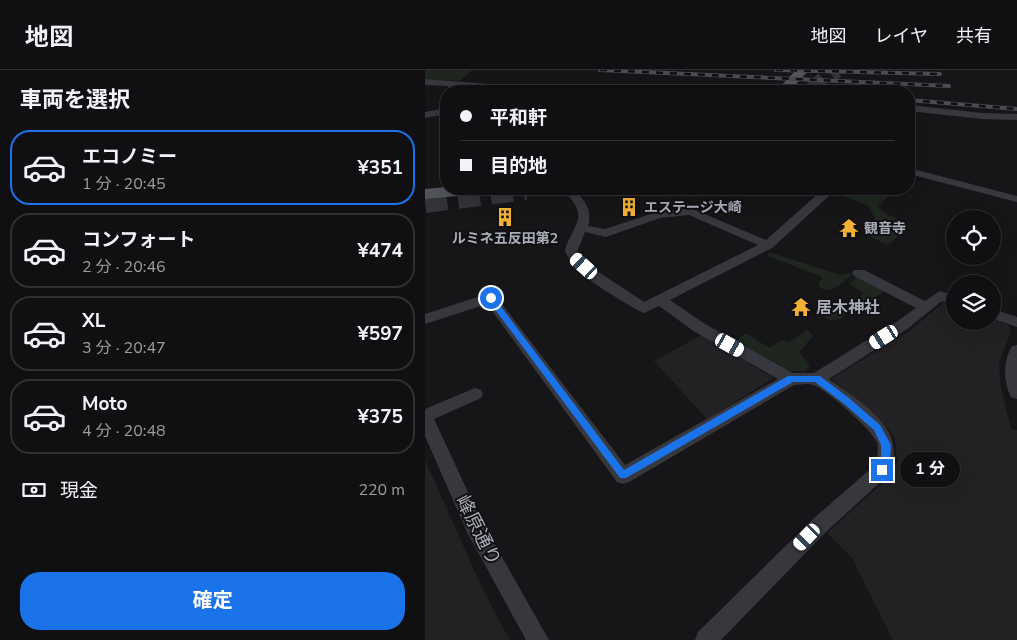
<!DOCTYPE html>
<html lang="ja">
<head>
<meta charset="utf-8">
<style>
	:root { --surface:#101012; --page:#19191b; --text:#f1f3f6; --muted:#9c9d9f; --line:#303032; --accent:#1a73e8 }
	body { margin:0; font-family:"Nunito Sans","Noto Sans JP",sans-serif; background:var(--page); color:var(--text); height:100vh; display:flex; flex-direction:column; font-size:19px; white-space:nowrap }
	* { box-sizing:border-box; margin:0 }
	p { font-size:16px; color:var(--muted) }
	.icon { flex:none; width:28px; height:28px; fill:none; stroke:currentColor; stroke-width:2; stroke-linecap:round; stroke-linejoin:round }
	.map { position:relative; flex:1; overflow:hidden }
	.side { display:flex; flex-direction:column; background:var(--surface); width:425px }
	.side>* { flex:none }
	.top-card { position:absolute; left:15px; top:15px; width:475px; height:110px; border-radius:20px; box-shadow:0 5px 20px #0002,0 0 0 1px var(--line); display:grid; align-content:center; height:110px; padding:0 20px; background:var(--surface) }
	.tools { position:absolute; left:521px; top:140px; display:grid; gap:10px }
	.tools a { display:grid; place-items:center; width:55px; height:55px; border-radius:50%; background:var(--surface); box-shadow:0 5px 20px #0002,0 0 0 1px var(--line); font-size:25px }
	.end { position:absolute; width:22px; height:22px; margin:-11px; border:6px solid #1a73e8; background:#fff; box-shadow:0 0 0 2px #fff }
	.from { border-radius:50% }
	.bubble { position:absolute; height:35px; border-radius:18px; background:var(--surface); box-shadow:0 5px 20px #0002,0 0 0 1px var(--line); font-size:16px; font-weight:700; line-height:35px; text-align:center }
	.car { position:absolute; width:15px; height:30px; margin:-15px -8px; border-radius:6px; box-shadow:0 0 4px 1px #0007; background:linear-gradient(#fff 24%,#345 0 40%,#fff 0 76%,#345 0 86%,#fff 0) }
	.top-card b { display:flex; align-items:center; gap:18px; height:48px; font-size:19px }
	.top-card b+b { border-top:1px solid var(--line) }
	.top-card i { width:12px; height:12px; background:var(--text) }
	ul { padding:0; list-style:none }
	li { display:flex; align-items:center; gap:15px; height:75px; margin:0 10px 8px; padding:0 10px; border:2px solid var(--line); border-radius:20px }
	li div { flex:1 }
	li b { display:block; font-size:19px }
	li em { font-style:normal; font-weight:700 }
	li.active { border-color:var(--accent) }
	li>.icon { width:45px; height:45px; stroke-width:1.5 }
	h2 { padding:0 20px; font-size:22px; line-height:60px }
	.pay { display:flex; align-items:center; gap:12px; height:55px; padding:0 20px; font-size:19px }
	.pay p { margin-inline-start:auto }
	.action { display:flex; gap:10px; margin-top:auto; padding:10px 20px }
	.action a { flex:1; height:58px; border-radius:20px; background:var(--accent); color:#fff; font-size:20px; font-weight:700; line-height:58px; text-align:center }
	header { display:flex; align-items:center; gap:30px; box-sizing:border-box; height:70px; padding:0 25px; background:var(--surface); border-bottom:1px solid var(--line) }
	header strong { font-size:24px }
	nav { display:flex; gap:28px; margin-inline-start:auto; font-size:18px }
	main { display:flex; flex:1; min-height:0 }
	.map>svg:first-child { display:block }
</style>
</head>
<body>
<header>
<strong>地図</strong>
<nav><a>地図</a><a>レイヤ</a><a>共有</a></nav>
</header>
<main>
<section class="side">
<h2>車両を選択</h2>
<ul>
<li class="active"><svg class="icon" aria-label="car" viewBox="0 0 24 24"><path d="M5 17H2v-5l4-1 3-4h7l3 4 3 1v5h-3M9 17h6M6 11h13"/><circle cx="7" cy="17" r="2"/><circle cx="17" cy="17" r="2"/></svg><div><b>エコノミー</b><p>1 分 · 20:45</p></div><em>¥351</em></li>
<li><svg class="icon" aria-label="car" viewBox="0 0 24 24"><path d="M5 17H2v-5l4-1 3-4h7l3 4 3 1v5h-3M9 17h6M6 11h13"/><circle cx="7" cy="17" r="2"/><circle cx="17" cy="17" r="2"/></svg><div><b>コンフォート</b><p>2 分 · 20:46</p></div><em>¥474</em></li>
<li><svg class="icon" aria-label="car" viewBox="0 0 24 24"><path d="M5 17H2v-5l4-1 3-4h7l3 4 3 1v5h-3M9 17h6M6 11h13"/><circle cx="7" cy="17" r="2"/><circle cx="17" cy="17" r="2"/></svg><div><b>XL</b><p>3 分 · 20:47</p></div><em>¥597</em></li>
<li><svg class="icon" aria-label="car" viewBox="0 0 24 24"><path d="M5 17H2v-5l4-1 3-4h7l3 4 3 1v5h-3M9 17h6M6 11h13"/><circle cx="7" cy="17" r="2"/><circle cx="17" cy="17" r="2"/></svg><div><b>Moto</b><p>4 分 · 20:48</p></div><em>¥375</em></li>
</ul>
<div class="pay"><svg class="icon" aria-label="cash" viewBox="0 0 24 24"><path d="M3 7h18v10H3z"/><circle cx="12" cy="12" r="2"/></svg>現金<p>220 m</p></div>
<div class="action"><a>確定</a></div>
</section>
<div class="map">
<svg width="592" height="570" viewBox="0 0 592 570">
	<rect width="100%" height="100%" fill="#161618"/>
	<!-- built -->
	<path fill="#222225" d="M518,233l12,4v14l38,-1 15,5 3,5 -12,34 2,23 10,42 6,1v210h-124l-41,-82 -25,-25 62,-56 8,-15 -2,-24 -15,-19 -49,-40 78,-48z
		M277,265l72,43 -67,41 -53,-58z
		M0,390l58,130 27,50h-85z"/>
	<!-- green -->
	<path fill="#1e261f" d="M0,0h47l-12,11 -35,-2z
		M405,119h66l-18,18 10,8 17,7 -3,11 -15,12 -26,-13 14,-13 -6,-13 -39,-15z
		M343,183h4l68,22 9,-2 3,2c-10,7 -20,21 -33,12v-4l3,-5 -2,-2 -52,-20z
		M432,207l27,14 -15,12 -10,-4 4,-6 -14,-9z
		M406,234c7,1 12,3 14,10l-4,5 -11,1 -10,-5 1,-8z
		M383,260l5,6 -14,16 11,13 -4,6h-15l-56,-30 10,-7h3l21,14 14,-8 6,2z"/>
	<g fill="none" stroke-linecap="round" stroke-linejoin="round">
		<!-- motorway-tunnel-far1 -->
		<path stroke="#333438" stroke-width="17" stroke-dasharray="17 9" stroke-linecap="butt" d="M386,21l25,-21"/>
		<!-- motorway-tunnel -->
		<path stroke="#333438" stroke-width="22" stroke-dasharray="22 11" stroke-linecap="butt" d="M0,132l101,-13"/>
		<!-- minor -->
		<path fill="#37383d" fill-rule="evenodd" d="M0,9l113,9 4,3h-33l-52,-4 1,4h-8l-2,-5 -23,-1z
			M21,38v6l-21,4v-6z
			M484,98l108,28v6l-108,-28z
			M138,119h11c10,11 19,21 14,37l17,3 49,-16 36,-5 76,32 54,-48 1,-3h10l-1,6 -58,53 -102,52 35,24 88,49h21l82,-51 20,-14 -62,-32 -2,-3 2,-3h10l61,31 15,-10 15,5v10l-13,-5 -36,29 -77,49c32,24 82,50 59,96l-61,56 -106,109h-26l3,-8 115,-113 62,-54c2,-7 4,-15 2,-23 -5,-12 -52,-54 -64,-57 -5,-2 -14,0 -19,0l-165,97 -6,2 -6,-2 -130,-178 -62,20v-10l65,-21 5,2 130,170 153,-86 -83,-47 -36,-26 -15,7 -5,-2c-23,-14 -64,-35 -74,-60 2,-14 18,-28 12,-42 -3,-8 -10,-14 -14,-20zM264,145l69,30 -114,57 -47,-31 -20,-19 8,-20 21,5 54,-19z
			M568,239l24,8v10l-24,-8z
			M592,275v54l-6,-2c-8,-15 -8,-36 1,-51z
			M50,318l6,2 2,4 -2,4 -47,21 47,101 68,120h-23l-59,-108 -42,-96v-27z"/>
		<!-- tertiary -->
		<path fill="#37383d" fill-rule="evenodd" d="M484,35l73,8 35,1v6l-35,-1 -73,-8z"/>
		<!-- primary -->
		<path fill="#53555c" fill-rule="evenodd" d="M371,0h13l-19,21h-14z
			M21,117v2h42l-3,4 -6,1 -54,5v-10z"/>
		<!-- rail casing -->
		<g stroke="#4a4c52" stroke-width="4">
			<path id="rail" d="M175,0l349,16
				M351,0l164,4
				M359,16l51,5
				M404,18l35,3
				M484,30l108,9"/>
		</g>
		<!-- rail -->
		<use href="#rail" stroke="#111113" stroke-width="2.5" stroke-dasharray="7" stroke-linecap="butt"/>
	</g>
	<!-- route -->
	<path fill="#1a73e8" d="M63,226h5l131,174 164,-94h32l29,22 31,27 11,20 -1,16 -5,11 -3,2 -5,-4 4,-9v-16l-7,-15 -31,-27 -28,-21h-22l-167,96h-6l-132,-178z"/>
	<!-- icons -->
	<defs>
		<g id="building-bare" transform="scale(1.5)"><path d="M-4-6H4V6H1V3H-1V6H-4ZM-2.5-4.3h1.7v1.8h-1.7ZM.8-4.3h1.7v1.8H.8ZM-2.5-1h1.7V.8h-1.7ZM.8-1h1.7V.8H.8Z" fill="#f2b134" stroke="#111113" stroke-width="2.5" paint-order="stroke"/></g>
		<g id="temple-bare" transform="scale(1.5)"><path d="M0-6L5-2H3V0L6.5 2.5H4V6H1.5V3h-3V6H-4V2.5H-6.5L-3 0V-2H-5Z" fill="#f2b134" stroke="#111113" stroke-width="2.5" paint-order="stroke"/></g>
	</defs>
	<g fill-rule="evenodd">
		<use href="#building-bare" x="204" y="137"/>
		<use href="#building-bare" x="80" y="147"/>
		<use href="#temple-bare" x="424" y="158"/>
		<use href="#temple-bare" x="376" y="237"/>
	</g>
	<g text-anchor="middle" stroke-width="4" stroke-linejoin="round" paint-order="stroke">
		<!-- far-poi labels -->
		<g font-size="14" font-weight="bold" fill="#a8adb8" stroke="#111113" text-anchor="start">
			<text x="219" y="142">エステージ大崎</text>
			<text x="439" y="163">観音寺</text>
			<text x="80" y="173" text-anchor="middle">ルミネ五反田第2</text>
		</g>
		<!-- poi labels -->
		<g font-size="16" font-weight="bold" fill="#a8adb8" stroke="#111113" text-anchor="start">
			<text x="391" y="243">居木神社</text>
		</g>
		<!-- near-street labels -->
		<g font-size="19" fill="#a8adb8" stroke="#111113">
			<text transform="translate(54 460) rotate(63)" y="7">峰原通り</text>
		</g>
	</g>
</svg>
<div class="tools">
<a><svg class="icon" aria-label="locate" viewBox="0 0 24 24"><circle cx="12" cy="12" r="6"/><path d="M12 2v4M12 18v4M2 12h4M18 12h4"/></svg></a>
<a><svg class="icon" aria-label="layers" viewBox="0 0 24 24"><path d="M12 4l9 5-9 5-9-5zM3 14l9 5 9-5"/></svg></a>
</div>
<i class="end from" style="left:66px;top:228px"></i>
<i class="end" style="left:457px;top:400px"></i>
<div class="bubble" style="left:475px;top:382px;width:60px">1 分</div>
<i class="car" style="left:159px;top:196px;rotate:312deg"></i>
<i class="car" style="left:459px;top:267px;rotate:238deg"></i>
<i class="car" style="left:305px;top:275px;rotate:119deg"></i>
<i class="car" style="left:382px;top:467px;rotate:224deg"></i>
<div class="top-card">
<b><i class="from"></i>平和軒</b>
<b><i></i>目的地</b>
</div>
</div>
</main>
</body>
</html>
